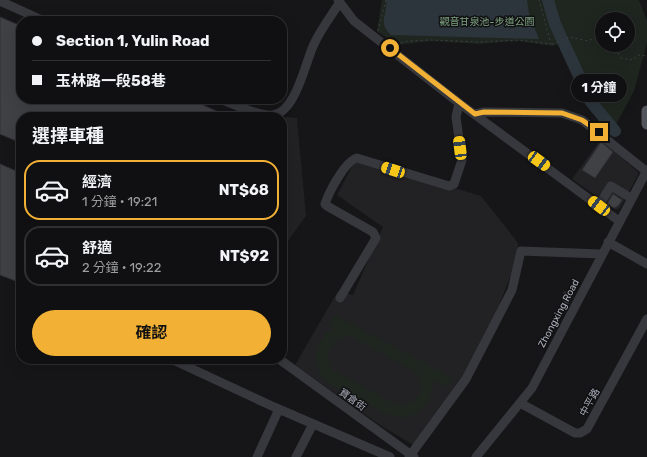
<!DOCTYPE html>
<html lang="zh-TW">
<head>
<meta charset="utf-8">
<style>
	:root { --surface:#101012; --page:#1e1e20; --text:#f1f3f6; --muted:#9c9d9f; --line:#303032; --accent:#f2b134 }
	body { margin:0; font-family:Rubik,"Noto Sans TC",sans-serif; background:var(--page); color:var(--text); height:100vh; display:flex; flex-direction:column; font-size:15px; white-space:nowrap }
	* { box-sizing:border-box; margin:0 }
	p { font-size:13px; color:var(--muted) }
	.icon { flex:none; width:22px; height:22px; fill:none; stroke:currentColor; stroke-width:2; stroke-linecap:round; stroke-linejoin:round }
	.map { position:relative; flex:1; overflow:hidden }
	.sheet { position:absolute; left:16px; top:112px; width:271px; height:252px; display:flex; flex-direction:column; background:var(--surface); border-radius:16px; box-shadow:0 4px 16px #0002,0 0 0 1px var(--line) }
	.sheet>* { flex:none }
	.top-card { position:absolute; left:16px; top:16px; width:271px; height:88px; border-radius:16px; box-shadow:0 4px 16px #0002,0 0 0 1px var(--line); display:grid; align-content:center; height:88px; padding:0 16px; background:var(--surface) }
	.controls { position:absolute; left:595px; top:12px; display:grid; gap:8px }
	.controls a { display:grid; place-items:center; width:40px; height:40px; border-radius:50%; background:var(--surface); box-shadow:0 4px 16px #0002,0 0 0 1px var(--line); font-size:20px }
	.end { position:absolute; width:18px; height:18px; margin:-9px; border:5px solid #f2b134; background:#111; box-shadow:0 0 0 2px #111 }
	.from { border-radius:50% }
	.bubble { position:absolute; height:28px; border-radius:14px; background:var(--surface); box-shadow:0 4px 16px #0002,0 0 0 1px var(--line); font-size:13px; font-weight:700; line-height:28px; text-align:center }
	.car { position:absolute; width:12px; height:24px; margin:-12px -6px; border-radius:5px; box-shadow:0 0 3px 1px #0007; background:linear-gradient(#f5c518 24%,#345 0 40%,#f5c518 0 76%,#345 0 86%,#f5c518 0) }
	.top-card b { display:flex; align-items:center; gap:14px; height:38px; font-size:15px }
	.top-card b+b { border-top:1px solid var(--line) }
	.top-card i { width:10px; height:10px; background:var(--text) }
	ul { padding:0; list-style:none }
	li { display:flex; align-items:center; gap:12px; height:60px; margin:0 8px 6px; padding:0 8px; border:2px solid var(--line); border-radius:16px }
	li div { flex:1 }
	li b { display:block; font-size:15px }
	li em { font-style:normal; font-weight:700 }
	li.on { border-color:var(--accent) }
	li>.icon { width:36px; height:36px; stroke-width:1.5 }
	h2 { padding:0 16px; font-size:18px; line-height:48px }
	.cta { display:flex; gap:8px; margin-top:auto; padding:8px 16px }
	.cta a { flex:1; height:46px; border-radius:24px; background:var(--accent); color:#111; font-size:16px; font-weight:700; line-height:46px; text-align:center }
	.map>svg:first-child { display:block }
</style>
</head>
<body>
<div class="map">
<svg width="647" height="457" viewBox="0 0 647 457">
	<rect width="100%" height="100%" fill="#161618"/>
	<!-- built -->
	<path fill="#222225" d="M287,117l10,1 9,98 -24,33v-131z
		M601,139l38,34 -19,35 -4,2 -44,-31z
		M356,159l125,37 37,47 -2,19 -46,117 -50,70 -40,-24 -85,-60 43,-74 15,4 30,-68 -46,-32z"/>
	<!-- green -->
	<path fill="#1e261f" fill-rule="evenodd" d="M382,0h257l8,21v22l-13,48 -21,39 -22,-28 -28,-59 -11,3 -34,-5 -39,3 -48,-3 -34,4 -20,-14zM602,19h26v26h-26z
		M335,315l118,63 -7,9 -13,-7c1,22 -16,43 -40,36 -12,-3 -23,-11 -33,-17 -11,-5 -26,-11 -35,-19 -16,-17 -10,-41 8,-52l-4,-4zM347,336l7,2 61,34 5,6 1,8 -2,8 -4,6 -12,5 -8,-1 -62,-34 -5,-11 1,-8 6,-10z"/>
	<!-- water -->
	<path fill="#2c353c" d="M386,0h141l2,14 10,25 -148,-4c-14,-13 -3,-19 -5,-35z"/>
	<g fill="none" stroke-linecap="round" stroke-linejoin="round">
		<!-- river -->
		<path stroke="#2c353c" stroke-width="12" d="M548,0l7,24 36,78 24,29"/>
	</g>
	<!-- building -->
	<path fill="#404145" stroke="#303034" d="M0,17l21,9v73h168l41,18h-209v26l-21,-9z
		M601,142l12,10 -18,26 -13,-8z
		M0,164l21,9v110l-21,-8z
		M613,194l9,6 -4,6 -4,2 -7,-4z
		M564,292l10,1 -6,11h-4z"/>
	<g fill="none" stroke-linecap="round" stroke-linejoin="round">
		<!-- path -->
		<path stroke="#3d3f44" stroke-width="1" stroke-dasharray="2 3" stroke-linecap="butt" d="M378,31l8,-31
			M396,44l12,-3 23,-1 48,2 40,-2 32,4 -12,-44
			M552,44l18,-7 18,4 8,-4h6
			M612,45l9,13 12,2 5,-5 9,1"/>
		<!-- minor -->
		<path stroke="#37383d" stroke-width="9" d="M338,0l16,21 105,82 160,118
			M0,1l44,20
			M220,99c13,5 40,18 53,16 23,-3 32,-52 41,-71 7,-15 17,-28 26,-42
			M475,114l9,-2 78,1 20,7 64,51
			M599,205l12,-19 20,12
			M608,242l39,22
			M340,298l36,-60 -3,-6 -46,-26 -2,-2c4,-12 20,-43 32,-46l92,28 5,-2 8,-24 -6,-43 3,-14
			M171,359l103,48 116,50
			M279,359l135,98
			M520,403l55,30h5l7,-4 60,-110
			M257,457l22,-48
			M296,457l17,-33
			M409,457l57,-78 46,-89 9,-39 80,3
			M476,457l56,-69 115,-218"/>
		<!-- major -->
		<path stroke="#53555c" stroke-width="11" d="M647,111v13"/>
	</g>
	<g fill="none" stroke-linecap="round" stroke-linejoin="round">
		<!-- route -->
		<path stroke="#f2b134" stroke-width="5" d="M390,48l85,66 9,-2 78,1 20,7 17,12"/>
	</g>
	<g text-anchor="middle" stroke-width="3" stroke-linejoin="round" paint-order="stroke">
		<!-- park labels -->
		<g font-size="10" fill="#7fa381" stroke="#111113">
			<text x="487" y="25">觀音甘泉池-步道公園</text>
		</g>
		<!-- street labels -->
		<g font-size="10" fill="#a8adb8" stroke="#111113">
			<text transform="translate(558 313) rotate(-62)" y="4">Zhongxing Road</text>
			<text transform="translate(353 399) rotate(36)" y="4">寶倉街</text>
			<text transform="translate(589 402) rotate(-61)" y="4">中平路</text>
		</g>
	</g>
</svg>
<div class="controls">
<a><svg class="icon" aria-label="locate" viewBox="0 0 24 24"><circle cx="12" cy="12" r="6"/><path d="M12 2v4M12 18v4M2 12h4M18 12h4"/></svg></a>
</div>
<i class="end from" style="left:390px;top:48px"></i>
<i class="end" style="left:599px;top:132px"></i>
<div class="bubble" style="left:571px;top:74px;width:56px">1 分鐘</div>
<i class="car" style="left:460px;top:148px;rotate:353deg"></i>
<i class="car" style="left:539px;top:161px;rotate:126deg"></i>
<i class="car" style="left:393px;top:170px;rotate:288deg"></i>
<i class="car" style="left:599px;top:206px;rotate:307deg"></i>
<div class="top-card">
<b><i class="from"></i>Section 1, Yulin Road</b>
<b><i></i>玉林路一段58巷</b>
</div>
<section class="sheet">
<h2>選擇車種</h2>
<ul>
<li class="on"><svg class="icon" aria-label="car" viewBox="0 0 24 24"><path d="M5 17H2v-5l4-1 3-4h7l3 4 3 1v5h-3M9 17h6M6 11h13"/><circle cx="7" cy="17" r="2"/><circle cx="17" cy="17" r="2"/></svg><div><b>經濟</b><p>1 分鐘 · 19:21</p></div><em>NT$68</em></li>
<li><svg class="icon" aria-label="car" viewBox="0 0 24 24"><path d="M5 17H2v-5l4-1 3-4h7l3 4 3 1v5h-3M9 17h6M6 11h13"/><circle cx="7" cy="17" r="2"/><circle cx="17" cy="17" r="2"/></svg><div><b>舒適</b><p>2 分鐘 · 19:22</p></div><em>NT$92</em></li>
</ul>
<div class="cta"><a>確認</a></div>
</section>
</div>
</body>
</html>
